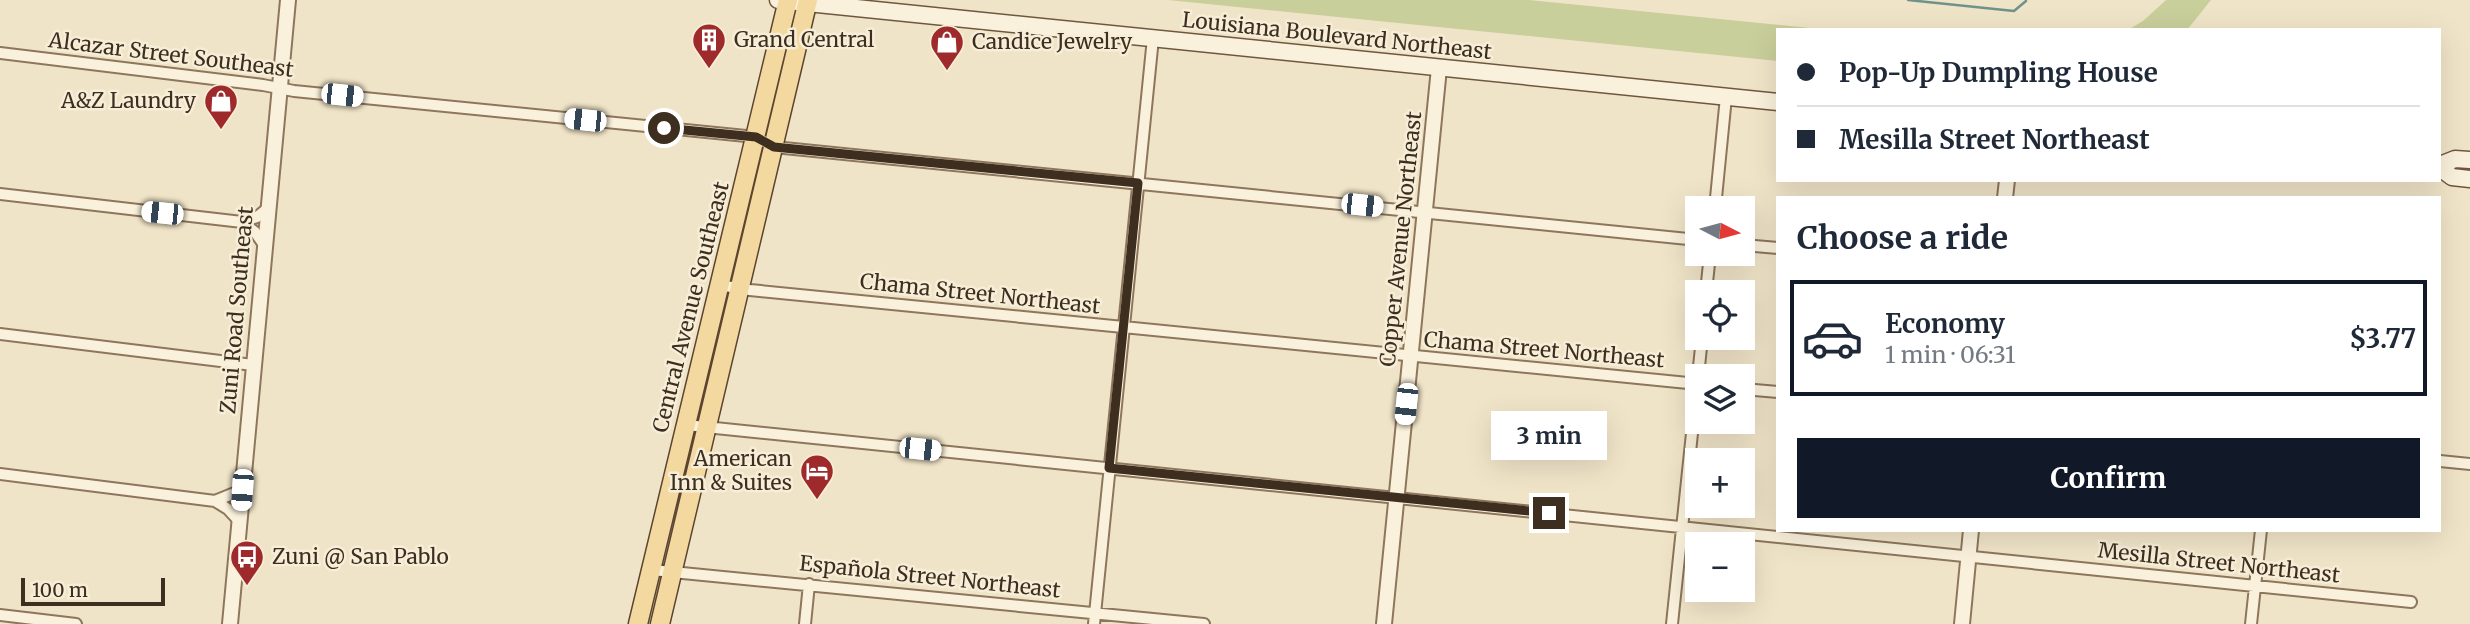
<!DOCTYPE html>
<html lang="en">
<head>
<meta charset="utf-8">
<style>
	:root { --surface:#fff; --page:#f2f2f3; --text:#1f2937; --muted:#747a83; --line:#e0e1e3; --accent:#111827 }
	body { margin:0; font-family:Merriweather,serif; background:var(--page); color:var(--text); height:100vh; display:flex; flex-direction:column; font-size:26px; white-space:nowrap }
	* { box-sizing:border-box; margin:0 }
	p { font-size:23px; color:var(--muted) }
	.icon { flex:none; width:38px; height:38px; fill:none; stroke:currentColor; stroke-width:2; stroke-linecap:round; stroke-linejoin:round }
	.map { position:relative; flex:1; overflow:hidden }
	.side { position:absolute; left:1776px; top:196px; width:665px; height:336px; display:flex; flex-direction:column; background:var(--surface); border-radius:0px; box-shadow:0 7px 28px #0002 }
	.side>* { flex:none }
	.guide { position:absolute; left:1776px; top:28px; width:665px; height:154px; border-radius:0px; box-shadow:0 7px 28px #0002; display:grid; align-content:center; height:154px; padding:0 21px; background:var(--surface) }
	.needle { width:46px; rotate:96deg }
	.buttons { position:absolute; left:1685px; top:196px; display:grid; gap:14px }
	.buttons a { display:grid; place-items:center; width:70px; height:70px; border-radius:0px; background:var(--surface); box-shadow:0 7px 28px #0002; font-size:35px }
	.scale { position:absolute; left:21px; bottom:18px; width:144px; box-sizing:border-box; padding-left:7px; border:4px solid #3d2e20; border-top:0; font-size:19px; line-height:24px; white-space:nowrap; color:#3d2e20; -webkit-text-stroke:5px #f7eed8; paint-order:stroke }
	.end { position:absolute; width:32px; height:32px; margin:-16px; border:9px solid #3d2e20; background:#fff; box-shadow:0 0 0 4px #fff }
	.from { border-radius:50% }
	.bubble { position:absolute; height:49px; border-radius:0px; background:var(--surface); box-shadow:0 7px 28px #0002; font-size:23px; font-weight:700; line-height:49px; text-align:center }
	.car { position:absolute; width:21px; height:42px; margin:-21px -10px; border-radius:9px; box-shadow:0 0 5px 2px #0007; background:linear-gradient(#fff 24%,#345 0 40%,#fff 0 76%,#345 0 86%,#fff 0) }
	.guide b { display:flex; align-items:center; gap:24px; height:66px; font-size:26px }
	.guide b+b { border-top:2px solid var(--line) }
	.guide i { width:18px; height:18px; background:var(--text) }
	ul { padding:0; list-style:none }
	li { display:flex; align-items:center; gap:21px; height:116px; margin:0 14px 10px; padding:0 7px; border:4px solid transparent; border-radius:0px }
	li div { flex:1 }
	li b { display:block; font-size:26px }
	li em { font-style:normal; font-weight:700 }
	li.active { border-color:var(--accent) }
	li>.icon { width:63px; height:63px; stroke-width:1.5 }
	h2 { padding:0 21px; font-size:32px; line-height:84px }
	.button { display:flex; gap:14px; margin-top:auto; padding:14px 21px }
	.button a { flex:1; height:80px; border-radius:0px; background:var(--accent); color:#fff; font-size:28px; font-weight:700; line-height:80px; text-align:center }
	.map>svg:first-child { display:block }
</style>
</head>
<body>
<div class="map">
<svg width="2470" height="624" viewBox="0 0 2470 624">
	<rect width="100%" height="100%" fill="#f0e4c8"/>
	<!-- pitch -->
	<path fill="#c9cf9b" d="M1168,0h361l301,30h-52v31z
		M2166,0h45l-24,30h-59l15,-9z"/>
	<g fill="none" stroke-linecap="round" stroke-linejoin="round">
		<!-- stream -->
		<path stroke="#6f938a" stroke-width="2.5" d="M1908,0l106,11 12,-10"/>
		<!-- minor casing -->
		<g stroke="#8d765c" stroke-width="14">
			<path id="minor" d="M0,53l263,32 31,6 462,46 18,10 924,93
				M0,194l242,28
				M1715,208l11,-111
				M264,245l-9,-13 -13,-10 15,-5 10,-8
				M1743,245l35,3
				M719,285l31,5 948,94
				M1706,292l4,-38
				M0,334l253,31
				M1698,376l4,-38
				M1743,389l35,3
				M686,425l1725,177
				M2440,461l30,3
				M0,474l215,27 13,8 12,13
				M215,501l27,-11
				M652,570l552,54
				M0,615l76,9
				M805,624l4,-40
				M1094,624l59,-586
				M1672,624l26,-248
				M2251,624l10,-94"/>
		</g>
		<!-- tertiary casing -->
		<g stroke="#8d765c" stroke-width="18">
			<path id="tertiary" d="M2005,198l2,-18
				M230,624l58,-624
				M1384,624l55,-556
				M1962,624l9,-94"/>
		</g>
		<!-- secondary casing -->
		<g stroke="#6f573f" stroke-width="19">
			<path id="secondary" d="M778,0l1000,102
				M2440,165l15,-6 15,1
				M2440,168l12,9 18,2"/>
		</g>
		<!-- primary casing -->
		<g stroke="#5b4430" stroke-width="21">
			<path id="primary" d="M638,624l150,-624
				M660,624l148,-624"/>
		</g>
		<!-- minor -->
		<use href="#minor" stroke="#faf1dc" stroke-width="10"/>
		<!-- tertiary -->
		<use href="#tertiary" stroke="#faf1dc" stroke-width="14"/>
		<!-- secondary -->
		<use href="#secondary" stroke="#faf1dc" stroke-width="16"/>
		<!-- primary -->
		<use href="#primary" stroke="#f3d9a0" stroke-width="18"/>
	</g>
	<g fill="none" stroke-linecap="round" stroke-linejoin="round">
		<!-- route -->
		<path stroke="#3d2e20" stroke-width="9" d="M664,128l92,9 18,10 364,36 -29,285 440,45"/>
	</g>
	<!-- icons -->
	<defs>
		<g id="building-pin" transform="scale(1.75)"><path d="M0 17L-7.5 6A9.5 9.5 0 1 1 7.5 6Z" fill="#9e2a2b" stroke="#f7eed8"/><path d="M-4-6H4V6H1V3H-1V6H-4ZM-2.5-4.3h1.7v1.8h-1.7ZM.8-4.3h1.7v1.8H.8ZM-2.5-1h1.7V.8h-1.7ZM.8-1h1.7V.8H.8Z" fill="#fff"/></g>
		<g id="shop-pin" transform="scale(1.75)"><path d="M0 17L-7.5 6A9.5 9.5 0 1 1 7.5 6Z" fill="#9e2a2b" stroke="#f7eed8"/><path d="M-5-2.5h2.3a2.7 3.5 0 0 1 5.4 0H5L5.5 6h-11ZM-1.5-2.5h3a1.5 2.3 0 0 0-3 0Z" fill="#fff"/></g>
		<g id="hotel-pin" transform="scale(1.75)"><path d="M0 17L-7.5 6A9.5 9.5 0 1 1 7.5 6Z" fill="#9e2a2b" stroke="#f7eed8"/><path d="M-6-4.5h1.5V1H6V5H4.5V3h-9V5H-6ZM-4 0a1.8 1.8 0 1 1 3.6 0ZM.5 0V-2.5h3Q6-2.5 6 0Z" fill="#fff"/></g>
		<g id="bus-pin" transform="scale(1.75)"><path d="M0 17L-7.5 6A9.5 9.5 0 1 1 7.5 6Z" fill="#9e2a2b" stroke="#f7eed8"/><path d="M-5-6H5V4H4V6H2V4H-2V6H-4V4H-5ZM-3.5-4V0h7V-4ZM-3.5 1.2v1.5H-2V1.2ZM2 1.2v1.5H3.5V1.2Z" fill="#fff"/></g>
	</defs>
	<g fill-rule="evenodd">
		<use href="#building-pin" x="709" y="40"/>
		<use href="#shop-pin" x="947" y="42"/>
		<use href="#shop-pin" x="221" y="101"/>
		<use href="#hotel-pin" x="817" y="471"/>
		<use href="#bus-pin" x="247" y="557"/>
	</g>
	<g text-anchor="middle" stroke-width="5" stroke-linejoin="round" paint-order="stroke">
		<!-- street labels -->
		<g font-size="21" fill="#3d2e20" stroke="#f7eed8">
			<text transform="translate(1337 36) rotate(6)" y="7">Louisiana Boulevard Northeast</text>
			<text transform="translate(171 55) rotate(7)" y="7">Alcazar Street Southeast</text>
			<text transform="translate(1401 239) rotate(-84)" y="7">Copper Avenue Northeast</text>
			<text transform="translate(980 294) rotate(6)" y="7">Chama Street Northeast</text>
			<text transform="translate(691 307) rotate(-76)" y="7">Central Avenue Southeast</text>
			<text transform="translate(237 310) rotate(-85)" y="7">Zuni Road Southeast</text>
			<text transform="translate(1544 350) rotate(5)" y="7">Chama Street Northeast</text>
			<text transform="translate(2219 563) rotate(6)" y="7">Mesilla Street Northeast</text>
			<text transform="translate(930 577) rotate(6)" y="7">Española Street Northeast</text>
		</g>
		<!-- poi labels -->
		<g font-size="21" fill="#3d2e20" stroke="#f7eed8" text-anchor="start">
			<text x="734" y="47">Grand Central</text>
			<text x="972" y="49">Candice Jewelry</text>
			<text x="196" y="108" text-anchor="end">A&amp;Z Laundry</text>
			<text x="792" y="466" text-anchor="end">American<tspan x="792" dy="24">Inn &amp; Suites</tspan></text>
			<text x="272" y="564">Zuni @ San Pablo</text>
		</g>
	</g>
</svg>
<div class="buttons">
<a><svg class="needle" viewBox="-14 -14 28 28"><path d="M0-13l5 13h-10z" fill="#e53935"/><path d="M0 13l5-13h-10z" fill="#747a83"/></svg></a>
<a><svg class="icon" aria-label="locate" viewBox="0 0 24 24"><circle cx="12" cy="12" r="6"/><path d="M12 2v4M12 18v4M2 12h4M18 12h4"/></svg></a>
<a><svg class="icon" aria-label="layers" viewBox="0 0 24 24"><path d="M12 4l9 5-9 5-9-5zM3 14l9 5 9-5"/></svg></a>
<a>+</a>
<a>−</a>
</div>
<div class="scale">100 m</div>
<i class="end from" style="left:664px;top:128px"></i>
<i class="end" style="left:1549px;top:513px"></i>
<div class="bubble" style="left:1491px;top:411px;width:116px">3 min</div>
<i class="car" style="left:342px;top:95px;rotate:96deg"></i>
<i class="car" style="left:585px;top:120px;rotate:276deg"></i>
<i class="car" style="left:1362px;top:205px;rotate:96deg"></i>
<i class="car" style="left:162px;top:213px;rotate:276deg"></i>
<i class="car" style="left:1406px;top:404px;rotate:186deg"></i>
<i class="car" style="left:920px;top:449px;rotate:96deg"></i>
<i class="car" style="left:242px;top:490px;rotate:184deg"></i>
<div class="guide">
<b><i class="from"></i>Pop-Up Dumpling House</b>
<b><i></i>Mesilla Street Northeast</b>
</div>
<section class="side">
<h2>Choose a ride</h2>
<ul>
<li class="active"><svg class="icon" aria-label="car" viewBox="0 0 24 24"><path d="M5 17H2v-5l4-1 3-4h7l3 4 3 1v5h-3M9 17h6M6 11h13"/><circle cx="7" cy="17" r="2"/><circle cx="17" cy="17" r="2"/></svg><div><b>Economy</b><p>1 min · 06:31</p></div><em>$3.77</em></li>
</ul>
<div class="button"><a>Confirm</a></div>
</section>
</div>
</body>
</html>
